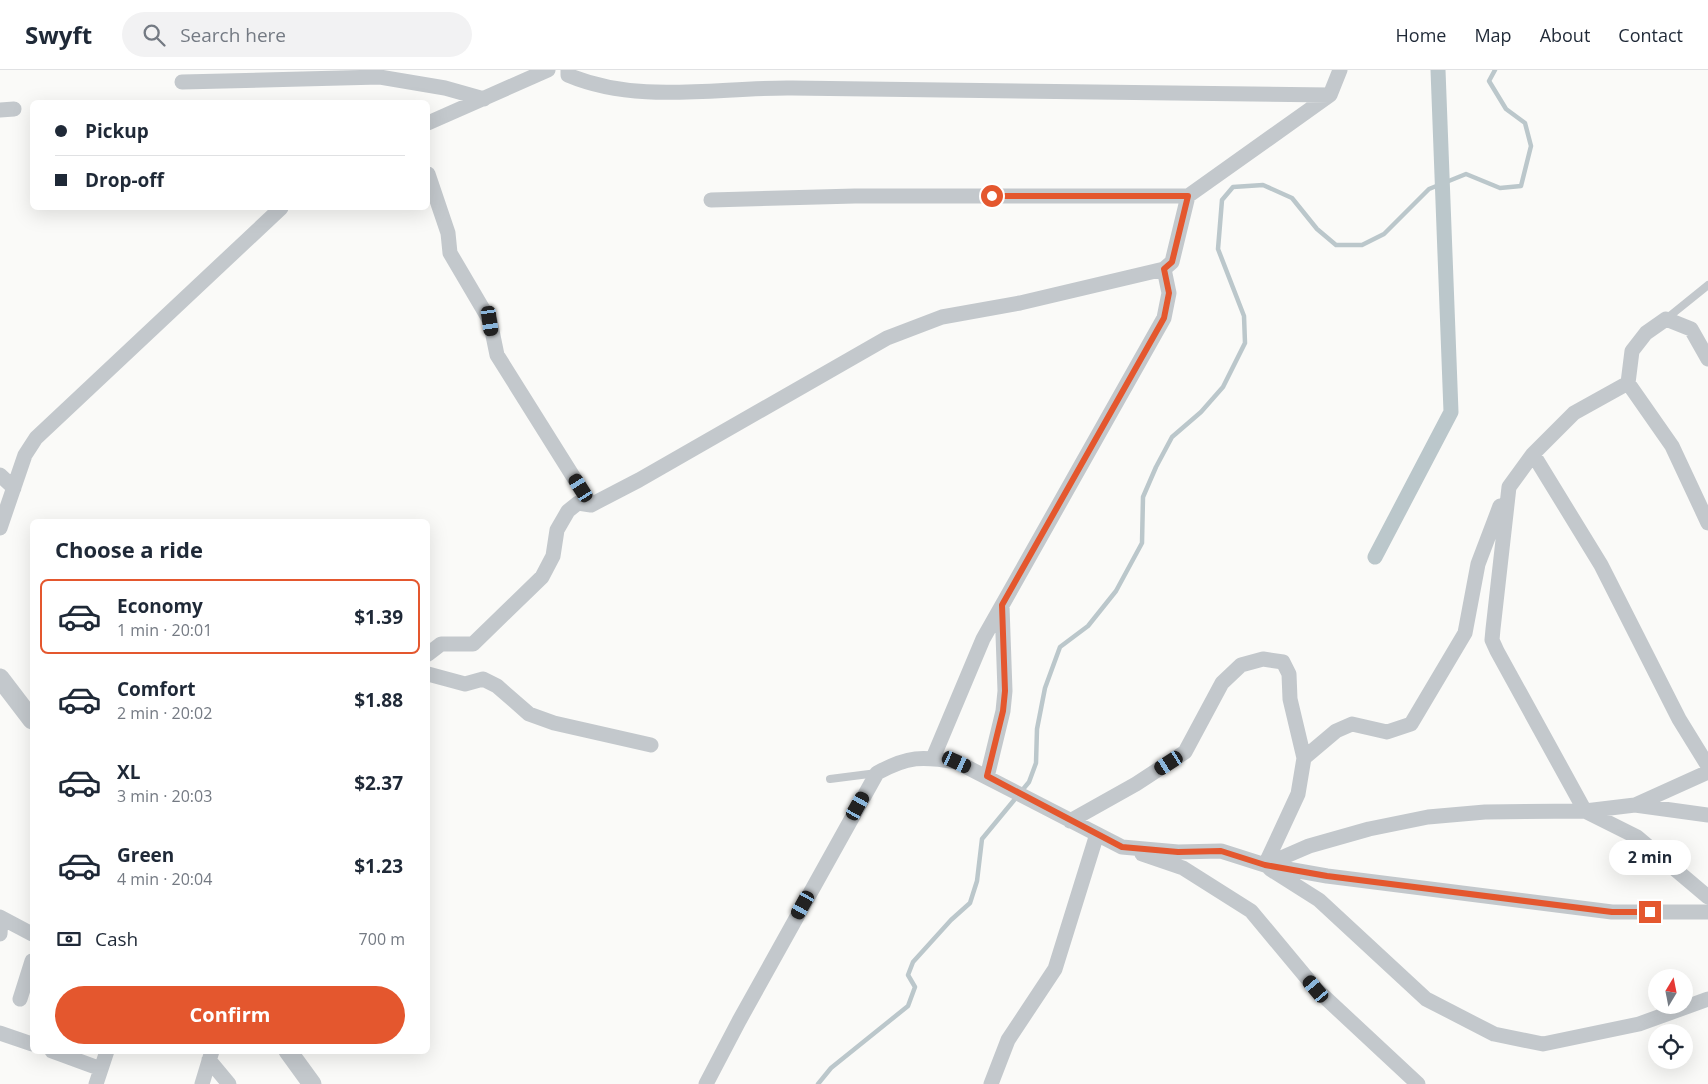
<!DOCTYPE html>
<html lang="en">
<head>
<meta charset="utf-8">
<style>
	:root { --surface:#fff; --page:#f2f2f3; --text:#1f2937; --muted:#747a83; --line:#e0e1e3; --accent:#e4572e }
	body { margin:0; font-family:"Open Sans",sans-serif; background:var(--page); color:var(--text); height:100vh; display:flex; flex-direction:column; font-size:19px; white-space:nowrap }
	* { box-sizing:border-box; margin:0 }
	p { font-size:16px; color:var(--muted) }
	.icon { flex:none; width:28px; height:28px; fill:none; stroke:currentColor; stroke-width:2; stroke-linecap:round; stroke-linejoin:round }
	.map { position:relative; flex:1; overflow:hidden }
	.sheet { position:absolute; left:30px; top:449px; width:400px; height:535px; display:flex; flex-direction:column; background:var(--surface); border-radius:8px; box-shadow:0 5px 20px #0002 }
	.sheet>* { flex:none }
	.top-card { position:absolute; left:30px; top:30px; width:400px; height:110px; border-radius:8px; box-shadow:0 5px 20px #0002; display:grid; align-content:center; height:110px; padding:0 25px; background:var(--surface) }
	.needle { width:32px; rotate:10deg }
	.controls { position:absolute; left:1648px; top:899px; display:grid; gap:10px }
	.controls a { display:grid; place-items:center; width:45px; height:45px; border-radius:50%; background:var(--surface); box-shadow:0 5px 20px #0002; font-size:25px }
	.end { position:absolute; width:22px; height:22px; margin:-11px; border:6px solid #e4572e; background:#fff; box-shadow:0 0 0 2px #fff }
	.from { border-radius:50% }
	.bubble { position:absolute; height:35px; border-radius:18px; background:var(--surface); box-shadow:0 5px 20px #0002; font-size:16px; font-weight:700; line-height:35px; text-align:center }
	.car { position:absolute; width:15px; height:30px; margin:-15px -8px; border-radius:6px; box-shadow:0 0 4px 1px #0007; background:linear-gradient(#222 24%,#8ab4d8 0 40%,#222 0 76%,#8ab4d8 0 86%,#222 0) }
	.top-card b { display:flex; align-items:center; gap:18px; height:48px; font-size:19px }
	.top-card b+b { border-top:1px solid var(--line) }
	.top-card i { width:12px; height:12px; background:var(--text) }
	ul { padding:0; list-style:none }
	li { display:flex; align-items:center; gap:15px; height:75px; margin:0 10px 8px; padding:0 15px; border:2px solid transparent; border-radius:8px }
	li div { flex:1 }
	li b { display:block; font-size:19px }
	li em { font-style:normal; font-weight:700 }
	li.current { border-color:var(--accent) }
	li>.icon { width:45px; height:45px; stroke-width:1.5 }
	h2 { padding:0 25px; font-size:22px; line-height:60px }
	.pay { display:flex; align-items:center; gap:12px; height:55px; padding:0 25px; font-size:19px }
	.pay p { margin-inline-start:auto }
	.button { display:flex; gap:10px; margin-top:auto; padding:10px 25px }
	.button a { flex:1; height:58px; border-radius:30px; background:var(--accent); color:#fff; font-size:20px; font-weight:700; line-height:58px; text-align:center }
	header { display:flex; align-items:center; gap:30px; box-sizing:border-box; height:70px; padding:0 25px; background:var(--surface); border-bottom:1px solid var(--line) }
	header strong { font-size:24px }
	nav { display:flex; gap:28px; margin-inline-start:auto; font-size:18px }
	.search { width:350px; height:45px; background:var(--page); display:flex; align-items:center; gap:12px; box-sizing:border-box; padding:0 18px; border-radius:28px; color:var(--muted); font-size:19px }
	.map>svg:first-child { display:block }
</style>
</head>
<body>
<header>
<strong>Swyft</strong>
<div class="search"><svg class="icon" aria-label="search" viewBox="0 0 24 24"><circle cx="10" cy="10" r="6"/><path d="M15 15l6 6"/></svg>Search here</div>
<nav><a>Home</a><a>Map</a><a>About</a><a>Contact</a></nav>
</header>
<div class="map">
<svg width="1708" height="1014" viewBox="0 0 1708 1014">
	<rect width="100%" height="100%" fill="#fafaf8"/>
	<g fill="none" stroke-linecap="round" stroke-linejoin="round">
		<!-- stream -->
		<path stroke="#bbc7cb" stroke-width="4.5" d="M818,1014l13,-16 77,-62 7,-19 -7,-12 5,-13 38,-42 19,-17 7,-22 5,-42 47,-57 7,-19 1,-34 8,-41 15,-41 28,-21 28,-35 26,-48 1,-46 13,-30 16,-30 29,-25 22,-25 22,-44 -1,-27 -26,-67 4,-49 11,-13 30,-2 29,13 25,31 19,16h26l22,-11 45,-45 37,-15 34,14 21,-2 10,-40 -6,-23 -19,-14 -17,-28 6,-11"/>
		<!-- canal -->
		<path stroke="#bbc7cb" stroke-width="15" d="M1375,487l76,-145 -13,-342"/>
		<!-- service -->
		<path stroke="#c3c8cc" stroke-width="8" d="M1666,249l42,-34
			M830,709l47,-6"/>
		<!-- minor -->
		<path stroke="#c3c8cc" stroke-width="15" d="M568,0v5c71,30 149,12 224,13 179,2 358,5 538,7
			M182,12l198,-5 65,11 39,11
			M0,40l14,-1
			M428,53l120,-53
			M428,104l20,59 2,20 40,68 7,34 94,150
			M711,130l144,-4h333
			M1708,289l-17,-30 -25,-10 -20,14 -14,18 -4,32 44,63 36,77
			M1628,313l-54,30 -41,41 68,111 78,154 29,47
			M1533,384l-24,33 -16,142 -1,11 5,11 88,160 52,26 71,60
			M0,405l14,13
			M0,458l25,-73 11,-17 245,-230
			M428,584l13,-10h32l69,-67 11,-21 4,-26 11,-19 10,-8 13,2 48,-25 248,-142 55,-21 78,-14 144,-34 8,-7 16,-66 142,-101 10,-25
			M428,604l37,10 18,-5 14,7 32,28 25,9 97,22
			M933,688l50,-119 181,-321 5,-25 -5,-24
			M1304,688l32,-27 16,-7 35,8 24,-8 54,-91 13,-69 22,-58
			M987,707l16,-66 2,-20 -3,-85
			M1635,735l73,10
			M1070,751l66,-37 49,-32 37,-69 19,-18 22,-6 20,3 6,12 1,25 14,59 -6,36 -33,71
			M1142,784l41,14 68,43 65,78 102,95
			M1265,795l44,-19 60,-17 59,-12 57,-5 100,-1 50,-6 73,-33
			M1270,799l49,31 107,99 68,35 49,10 96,-20 69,-25
			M0,847l32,17
			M0,864l1,-16
			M20,929l12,-38
			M0,963l32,11
			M52,981l49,18
			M209,990l20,24
			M96,1014l11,-33
			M202,1014l10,-33
			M706,1014l33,-63 138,-248c31,-17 45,-17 80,-11l165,85 56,5 43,-1 44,14 62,11 285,36h96
			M991,1014l17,-44 47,-71 42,-135"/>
		<!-- tertiary -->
		<path stroke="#c3c8cc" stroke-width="19" d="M0,608l32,42
			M288,981l24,33"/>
	</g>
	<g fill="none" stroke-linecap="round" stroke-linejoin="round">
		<!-- route -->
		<path stroke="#e4572e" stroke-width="6" d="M992,126h196l-16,66 -8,7 5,24 -5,25 -162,287 3,86 -2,20 -16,65 135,71 56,5 43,-1 44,14 62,11 285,36h38"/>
	</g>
</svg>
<div class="controls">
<a><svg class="needle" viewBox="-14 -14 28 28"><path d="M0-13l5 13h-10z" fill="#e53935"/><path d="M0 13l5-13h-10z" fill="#747a83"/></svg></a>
<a><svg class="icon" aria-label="locate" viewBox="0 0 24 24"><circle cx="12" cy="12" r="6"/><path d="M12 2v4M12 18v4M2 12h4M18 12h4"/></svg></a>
</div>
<i class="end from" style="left:992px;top:126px"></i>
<i class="end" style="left:1650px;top:842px"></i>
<div class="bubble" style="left:1609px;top:770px;width:82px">2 min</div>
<i class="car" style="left:490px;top:251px;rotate:172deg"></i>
<i class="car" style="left:581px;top:418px;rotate:328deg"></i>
<i class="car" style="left:957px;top:692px;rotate:115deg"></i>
<i class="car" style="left:1169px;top:693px;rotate:237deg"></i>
<i class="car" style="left:858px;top:736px;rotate:29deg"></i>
<i class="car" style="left:803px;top:835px;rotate:209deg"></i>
<i class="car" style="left:1316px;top:919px;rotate:320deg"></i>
<div class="top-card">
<b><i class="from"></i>Pickup</b>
<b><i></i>Drop-off</b>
</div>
<section class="sheet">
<h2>Choose a ride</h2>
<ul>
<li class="current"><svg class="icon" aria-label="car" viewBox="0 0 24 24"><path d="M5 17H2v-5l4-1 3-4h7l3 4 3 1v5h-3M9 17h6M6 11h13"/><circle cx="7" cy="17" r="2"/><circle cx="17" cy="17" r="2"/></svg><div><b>Economy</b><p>1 min · 20:01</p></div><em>$1.39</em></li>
<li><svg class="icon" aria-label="car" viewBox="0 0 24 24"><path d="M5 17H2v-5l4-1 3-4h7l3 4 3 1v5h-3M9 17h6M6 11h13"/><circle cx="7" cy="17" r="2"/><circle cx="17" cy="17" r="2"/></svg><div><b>Comfort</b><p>2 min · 20:02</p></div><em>$1.88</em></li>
<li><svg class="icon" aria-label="car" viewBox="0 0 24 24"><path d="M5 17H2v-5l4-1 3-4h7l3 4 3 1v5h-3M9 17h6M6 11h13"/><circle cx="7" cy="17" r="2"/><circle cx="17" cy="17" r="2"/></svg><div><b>XL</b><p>3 min · 20:03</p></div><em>$2.37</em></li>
<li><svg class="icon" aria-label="car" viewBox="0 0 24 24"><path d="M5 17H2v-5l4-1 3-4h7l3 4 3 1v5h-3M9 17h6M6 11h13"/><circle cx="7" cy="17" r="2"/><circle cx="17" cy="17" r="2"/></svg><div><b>Green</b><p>4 min · 20:04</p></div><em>$1.23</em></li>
</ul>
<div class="pay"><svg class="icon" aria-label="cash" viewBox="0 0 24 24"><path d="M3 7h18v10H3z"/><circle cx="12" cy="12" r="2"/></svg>Cash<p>700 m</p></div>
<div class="button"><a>Confirm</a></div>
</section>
</div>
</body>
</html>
